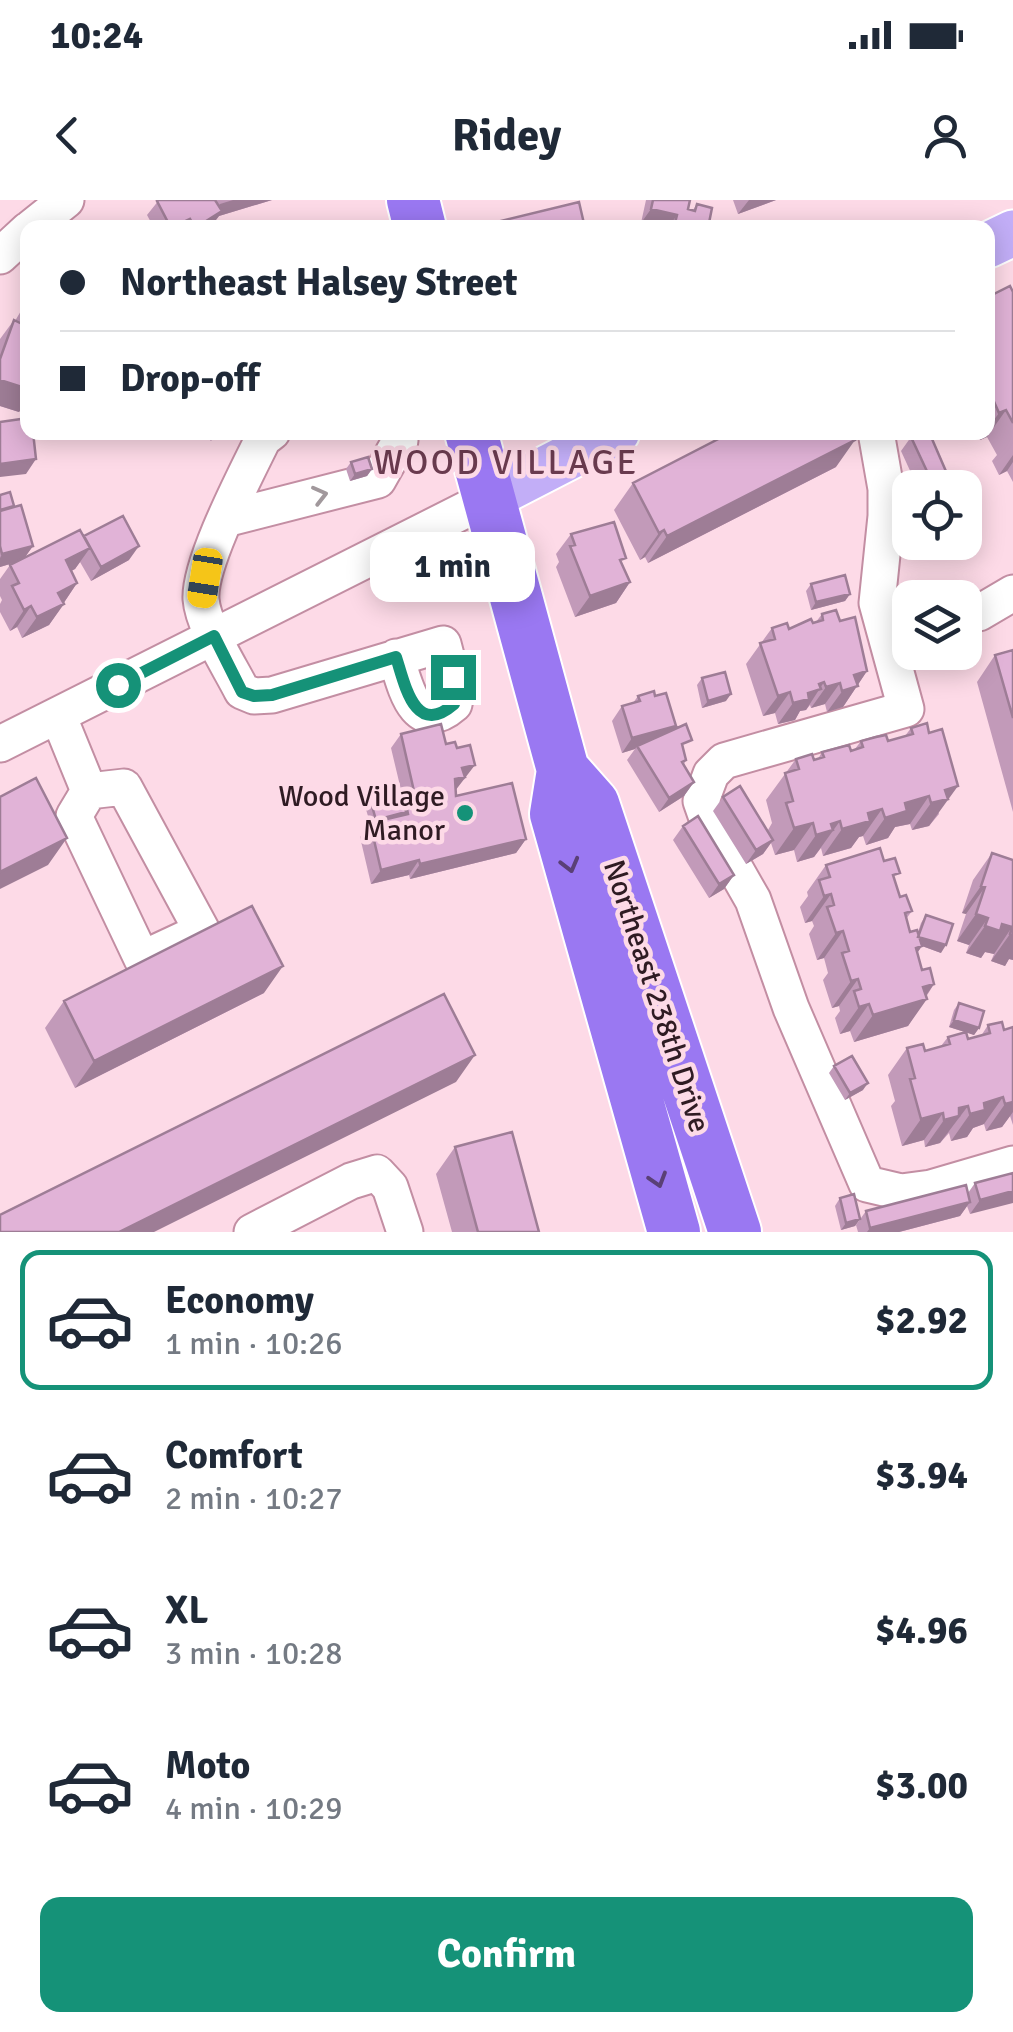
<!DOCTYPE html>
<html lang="en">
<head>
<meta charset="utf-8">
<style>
	:root { --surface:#fff; --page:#f2f2f3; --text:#1f2937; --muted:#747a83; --line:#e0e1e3; --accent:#159278 }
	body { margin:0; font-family:Signika,sans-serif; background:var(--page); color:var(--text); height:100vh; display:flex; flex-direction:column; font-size:38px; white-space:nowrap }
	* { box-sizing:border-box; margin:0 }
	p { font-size:32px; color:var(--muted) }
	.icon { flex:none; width:55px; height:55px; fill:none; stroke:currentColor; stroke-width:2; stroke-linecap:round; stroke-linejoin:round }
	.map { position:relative; height:1032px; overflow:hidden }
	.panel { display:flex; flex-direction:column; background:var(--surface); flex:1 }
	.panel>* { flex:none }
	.hud { position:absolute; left:20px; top:20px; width:975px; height:220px; border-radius:20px; box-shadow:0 5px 25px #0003; display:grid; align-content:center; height:220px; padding:0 40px; background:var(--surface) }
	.buttons { position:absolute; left:892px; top:270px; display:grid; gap:20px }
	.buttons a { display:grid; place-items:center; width:90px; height:90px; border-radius:20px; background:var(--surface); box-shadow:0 5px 25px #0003; font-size:50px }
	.end { position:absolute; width:45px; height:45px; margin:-22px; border:12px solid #159278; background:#fff; box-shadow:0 0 0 5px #fff }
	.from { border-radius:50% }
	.bubble { position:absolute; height:70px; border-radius:20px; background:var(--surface); box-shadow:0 5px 25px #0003; font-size:32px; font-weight:700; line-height:70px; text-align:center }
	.car { position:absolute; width:30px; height:60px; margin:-30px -15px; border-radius:12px; box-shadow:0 0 8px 2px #0007; background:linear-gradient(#f5c518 24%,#345 0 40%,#f5c518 0 76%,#345 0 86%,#f5c518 0) }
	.hud b { display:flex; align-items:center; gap:35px; height:95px; font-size:38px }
	.hud b+b { border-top:2px solid var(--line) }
	.hud i { width:25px; height:25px; background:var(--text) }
	ul { padding:18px 0 0; list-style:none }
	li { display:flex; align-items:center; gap:30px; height:140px; margin:0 20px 15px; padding:0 20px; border:5px solid transparent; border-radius:20px }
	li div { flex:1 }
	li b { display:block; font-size:38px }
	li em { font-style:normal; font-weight:700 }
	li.selected { border-color:var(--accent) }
	li>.icon { width:90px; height:90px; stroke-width:1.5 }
	.action { display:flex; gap:20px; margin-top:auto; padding:20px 40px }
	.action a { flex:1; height:115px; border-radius:20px; background:var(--accent); color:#fff; font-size:40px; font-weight:700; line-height:115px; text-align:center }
	.status { display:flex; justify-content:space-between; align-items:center; height:70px; padding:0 50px; background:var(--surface); direction:ltr }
	.status svg { height:28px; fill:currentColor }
	header { display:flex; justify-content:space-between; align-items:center; height:130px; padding:0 40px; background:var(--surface); font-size:45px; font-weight:700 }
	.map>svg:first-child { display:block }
</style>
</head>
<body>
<div class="status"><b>10:24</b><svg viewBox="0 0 49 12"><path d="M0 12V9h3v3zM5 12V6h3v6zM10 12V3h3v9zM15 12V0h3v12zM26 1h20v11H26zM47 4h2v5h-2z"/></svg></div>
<header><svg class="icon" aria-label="back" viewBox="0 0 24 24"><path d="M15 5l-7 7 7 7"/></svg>Ridey<svg class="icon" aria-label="person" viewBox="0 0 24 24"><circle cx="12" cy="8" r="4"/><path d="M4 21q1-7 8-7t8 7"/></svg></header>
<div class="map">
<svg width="1013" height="1032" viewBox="0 0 1013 1032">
	<rect width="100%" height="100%" fill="#fddae7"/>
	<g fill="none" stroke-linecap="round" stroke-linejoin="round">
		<!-- minor casing -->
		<g stroke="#c38ea3" stroke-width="39">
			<path id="minor" d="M31,28l35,-28
				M0,56l28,-26
				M272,232l-9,7c-17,35 -64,124 -62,160 2,27 29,68 41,92l12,5 18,-1 171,-51 13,50 -2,10c-39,34 -49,-19 -58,-47
				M876,232l10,57v27l-9,87 29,106 -182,52 -13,13 -10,27 7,20 45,79 38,108 76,176 34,8 30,-4 82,-24
				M225,319l153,-39 22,-39 -1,-9
				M979,413l34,-20
				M58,515l31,76 35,-4 78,144 -60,28 -68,-143 15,-25
				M0,544l489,-246
				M252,1032l99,-51 26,-8 13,14 15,45"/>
		</g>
		<!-- major casing -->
		<g stroke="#fff" stroke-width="49">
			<path id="major" d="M988,45l25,-12
				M489,298l128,-66"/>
		</g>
		<!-- highway casing -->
		<g stroke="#fff" stroke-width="56">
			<path id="highway" d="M413,0l7,28
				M471,232l92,338 -7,44 118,418
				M563,570l30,34 142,428"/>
		</g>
		<!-- minor -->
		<use href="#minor" stroke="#fff" stroke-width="35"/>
		<!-- major -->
		<use href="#major" stroke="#c2aef7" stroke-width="45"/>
		<!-- highway -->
		<use href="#highway" stroke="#9a78f2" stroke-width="52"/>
	</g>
	<!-- wall -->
	<path fill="#c29ab9" d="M159,0h113l-53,16 -7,9 -4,3h-54l-7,-13z
		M646,0h44l-2,9 5,1 4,-6 11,24h-48l-19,-5z
		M733,0h43l-38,14z
		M1013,92v190l-6,-11 -8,4 -7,-14 5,-6 -10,-18 -7,3 -3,-8h11v-135z
		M28,99v101l-9,12 -19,-6v-67l14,-19 1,1z
		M202,232h17l-8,9z
		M911,237l33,45 3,6h-29l-17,-37z
		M351,262l21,7 -5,7 -17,5 -4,-12z
		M836,267l-188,96 -3,-6 -5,3 -26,-50 19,-27z
		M0,295l14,11 19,40 -9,12 60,-21 45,23 -38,21 -11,-19 -5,7 -4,2 6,12 -28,42 -27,13 -5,-11 -7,4 -10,-19v-8l2,-4 -2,-4v-17l10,-14 7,-3 -17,5z
		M571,334l51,30 8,18 -14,21 -41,14 -19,-50 3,-5 -3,-8z
		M811,384l39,10 -5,7 -34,9 -5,-19z
		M822,414l18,7 27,50 -24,36 -16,5 -2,-8 -14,4 -1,-3 -4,5 -6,1 -5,9 -17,4 -3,-11 -12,3 -17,-52 26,-36 17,1 24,-6 3,-1z
		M1013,450v162l-36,-130 18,-27z
		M702,478l24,23 -24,7 -5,-23z
		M638,496h17l21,30 -3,4 11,22 2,8 -2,4 10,18 -10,14 -25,16 -32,-52 8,-11 -13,4 -10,-32 10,-15 11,-3z
		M911,528l28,86 -10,12 -17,4 -2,-6 -15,3 -7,11 -22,7 -3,-9 -4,1 -8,11 -28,8 -2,-8 -7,9 -17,5 -3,-12 -19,5 -4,-12 -8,11 -17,10 -33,-53 10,-14 45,33 4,-7 -6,-23 30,-41 18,1 4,-1 4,-7 29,-1 4,-2 6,-8h27l17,-5z
		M401,534l45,10 19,35 -3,1 -6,9v7l70,43 -10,14 -106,26 -1,-4 -38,9 -11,-47 10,-14 -5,-17 5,-7 36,12 -15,-63z
		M683,626l51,49 -10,14 -15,9 -36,-58z
		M992,653l21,7v100l-4,-1 -4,7 -14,-5 3,-7 -9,-2 -4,6 -15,-5 3,-8 -12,-4 9,-27 -4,-1 11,-33z
		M884,661l11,19 5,17 12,14 -6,8 4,13h8l3,-9 5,-8 15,38 -19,-7 -5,7 5,17 12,14 -26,42 -54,16 -4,-11 -10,3 -5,-16 5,-7 -1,-5 -7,2 -9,-28 5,-7 -4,-15 -7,2 -8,-26 5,-8 -2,-5 -7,2 -5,-16 8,-11 -1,-4 19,-27z
		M264,793l-189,95 -30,-60 19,-27z
		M959,803l20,25 -5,7 -8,-3 2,7 13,-3 7,-11 16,5 9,-3v98l-3,-9 -8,11 -16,4 -2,-7 -11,4 -6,9 -16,4 -2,-8 -9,10 -15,4 -1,-7 -22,6 -11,-40 4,-5 -7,-26 19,-27 18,3 16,-5 7,-9 17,-5 -16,-5 5,-17z
		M834,866l29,24 -18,10 -16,-27z
		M455,947l84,85h-87l-16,-58z
		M1013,973l-43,41 -3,-8 -7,10 -61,16h-41l-2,-7 10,-14 102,-18 7,-10z
		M840,998l20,21 -5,7 -14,4 -6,-24z"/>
	<!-- shaded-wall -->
	<path fill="#9e7d96" d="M233,0h39l-53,16 -7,9 -4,3h-13l15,-10 10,-14z
		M749,0h27l-38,14z
		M651,9l26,6 -9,13h-8l-19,-5z
		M190,19l-7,9h-11z
		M675,23l23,5h-26z
		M0,180l28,9v11l-9,12 -19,-6z
		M1006,210l-19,27 -7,3 5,-8h3v-4l11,-15z
		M855,240l-19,27 -188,96 19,-27z
		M1013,255v7l-6,9 -8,4z
		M36,259l-10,15 -26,3v-13z
		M372,269l-5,7 -17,5 5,-7z
		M664,330l-19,27 -5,3 19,-27z
		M33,346l-10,14 -23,7v-9l2,-4z
		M139,346l-10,14 -38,21 10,-14z
		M90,348l-15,21 -24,12 15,-21z
		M630,382l-14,21 -41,14 15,-21z
		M77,383l-14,21 -5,-11z
		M850,394l-5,7 -34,9 5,-8z
		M64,404l-15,21 -27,13 15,-21z
		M31,406l-14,21 -7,4 14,-21z
		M867,471l-24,36 -16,5 27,-37z
		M824,482l-18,28 -6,1 -5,9 -17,4 15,-21 26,-19z
		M840,483l-15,21 -14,4 15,-21z
		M790,492l-15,21 -12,3 15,-20z
		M731,494l-5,7 -24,7 6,-7z
		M676,526l-10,14 -29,6 -2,3 -13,4 10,-15z
		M475,565l-20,26 -10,2 17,-25z
		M694,582l-10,14 -25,16 10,-14z
		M958,586l-29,40 -17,4 19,-27 14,-13z
		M433,596l-10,15 -17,3 10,-14z
		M929,596l-19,28 -15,3 -7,11 -22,7 19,-27 20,-15z
		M882,609l-19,27 -4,1 -8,11 -28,8 19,-27 26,-16z
		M840,621l-26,36 -17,5 19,-27 15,-11z
		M813,623l-19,27 -19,5 19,-27z
		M67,638l-19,27 -48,24v-17z
		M526,639l-10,14 -106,26 10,-15z
		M773,640l-10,14 -17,10 10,-14z
		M419,660l-10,15 -38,9 10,-14z
		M734,675l-10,14 -15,9 10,-14z
		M981,686l4,1 -19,27 -4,-1z
		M831,694l-19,27 -7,2 19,-27z
		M976,714l12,4 -19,27 -12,-4z
		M1002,724l10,3 -18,27 -9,-2 -4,6 -15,-5 19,-27z
		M843,731l-19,27 -7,2 19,-27z
		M1010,734l3,1v25l-4,-1 -4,7 -14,-5z
		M918,737l28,8 -5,8 -19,-7 -19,27z
		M283,766l-19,27 -189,95 19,-27z
		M858,779l-19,27 -7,2 19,-27z
		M934,784l-11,16 4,-1 -19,27 -54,16 19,-27 50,-28z
		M869,804l-19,27 -10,3 19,-27z
		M954,820l25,8 -5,7 -25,-8z
		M475,855l-19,27 -302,150h-35z
		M868,883l-5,7 -18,10 5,-7z
		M1003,897l-19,27 -11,4 -6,9 -16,4 19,-27 14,-11z
		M1013,900v12l-11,15 -16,4 19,-27z
		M968,906l-28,37 -15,4 19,-27 15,-12z
		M943,913l-19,27 -22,6 19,-27z
		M1013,991v12l-43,11 10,-14z
		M970,1002l-10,14 -61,16h-32l3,-4z
		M860,1019l-5,7 -14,4 5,-7z"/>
	<!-- building -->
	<path fill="#e1b3d7" stroke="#9e7d96" stroke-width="2.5" d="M159,0h56l7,11 -27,17 -5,-9 -19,9 -14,-27z
		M653,0h37l-2,9 7,2 2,-7 15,4 -4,20h-10l-23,-5 2,-8 -26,-6z
		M579,2l6,26h-87l-1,-6z
		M1010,86l3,6v131l-7,-13 -7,3 -11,-25 5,-4 -5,-8v-79z
		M14,120l14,7v62l-28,-9v-21z
		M28,218v14h5l3,27 -36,5v-42z
		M732,232h119l4,8 -188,96 -3,-6 -5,3 -26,-50z
		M920,232h9l19,44 -6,3 5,9h-25l10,-6 -21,-45z
		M368,257l4,12 -17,5 -4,-12z
		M10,292l4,14 -14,4v-15z
		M21,305l12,41 -31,8 -2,-8v-35z
		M123,316l16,30 -38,21 -17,-31z
		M614,322l12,36 -6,2 10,22 -40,14 -20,-50 5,-1 -4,-11z
		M80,330l10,18 -24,12 11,23 -19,10 6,11 -27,13 -6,-11 -7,4 -12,-24 7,-3 -9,-18z
		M845,375l5,19 -34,8 -5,-18z
		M836,410l4,11 15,-4 12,54 -13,4 4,11 -16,5 -2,-8 -14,4 -2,-5 -5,2 2,5 -13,4 1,6 -16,4 -3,-11 -12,4 -18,-53 15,-4 -3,-11 15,-5 2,6 22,-10 2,4 10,-3 -1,-6z
		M1013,450v68l-18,-63z
		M725,472l6,22 -23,7 -6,-23z
		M654,491l1,5 11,-3 10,33 -44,12 -10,-32 18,-5 -2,-5z
		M927,523l2,10 13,-4 16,57 -13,4 3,9 -17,4 -2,-7 -24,7 2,8 -22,7 -3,-9 -14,4 2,8 -28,8 -2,-8 -9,3 2,6 -17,5 -3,-12 -19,5 -8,-25 7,-2 -8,-28 14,-4 -3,-10 16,-5 2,6 10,-3 -2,-5 27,-7 2,6 12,-4 -2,-6 15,-4 10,-2 2,6 25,-7 -2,-6z
		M441,524l5,20 9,-2 2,6 13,-3 5,20 -13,3 3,9 -10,2 1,17 56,-13 14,56 -106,25 -1,-4 -38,10 -11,-47 38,-9 -1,-5 27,-7 -1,-6 -17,4 -15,-66z
		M686,524l6,16 -10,4 4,16 -4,2 12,20 -25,16 -32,-52z
		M36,578l31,60 -67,34v-75z
		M740,586l33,54 -17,10 -33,-53z
		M400,591l6,21 -30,8 -6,-21z
		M698,616l36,59 -15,9 -36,-58z
		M880,648l4,13 11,-3 5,15 -7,2 7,22 6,-2 6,16 -7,2 5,19 7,-2 5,16 -6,2 6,22 8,-2 4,16 -11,3 4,12 -54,16 -4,-11 -10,3 -5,-16 7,-2 -3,-10 -7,2 -9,-28 7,-2 -6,-20 -7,2 -9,-26 7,-2 -3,-11 -7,2 -5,-16 11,-3 -4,-12z
		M992,653l21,7v75l-3,-1 2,-7 -10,-3 -2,7 -15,-5 3,-8 -12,-4 9,-27 -4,-1z
		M252,706l31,60 -189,95 -30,-60z
		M926,715l27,9 -7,21 -28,-8z
		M444,794l31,61 -356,177h-119v-17z
		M959,803l25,8 -5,17 -25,-8z
		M1002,822l2,8 9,-3v75l-8,2 -2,-7 -19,6 1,7 -15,4 -2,-8 -9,2v8l-15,4 -1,-7 -22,6 -11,-40 5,-1 -8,-30 16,-4 2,7 25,-7 -2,-7 18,-5 2,7 22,-6 -2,-8z
		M852,856l16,27 -18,10 -16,-27z
		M512,932l27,100h-61l-23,-85z
		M1013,973v18l-33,9 -5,-17z
		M966,985l4,17 -100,26 -4,-17z
		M854,994l6,25 -14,4 -6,-25z"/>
	<!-- one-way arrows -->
	<defs><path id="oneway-chevron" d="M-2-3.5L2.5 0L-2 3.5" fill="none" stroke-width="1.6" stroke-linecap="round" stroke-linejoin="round" transform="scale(2.5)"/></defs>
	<use stroke="#a1989c" href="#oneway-chevron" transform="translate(320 295) rotate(-14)"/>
	<g stroke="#5a4076">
		<use href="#oneway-chevron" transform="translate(570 665) rotate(75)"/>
		<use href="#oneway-chevron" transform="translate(658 980) rotate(73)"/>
	</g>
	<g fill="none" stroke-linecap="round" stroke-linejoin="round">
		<!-- route -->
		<path stroke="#159278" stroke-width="12" d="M118,485l96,-49 28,56 12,4 18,-1 124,-38c9,28 19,81 58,47l2,-10 -3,-17"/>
	</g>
	<!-- markers -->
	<circle fill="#159278" stroke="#fddae7" stroke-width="4" cx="465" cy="613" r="10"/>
	<g text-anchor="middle" stroke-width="9" stroke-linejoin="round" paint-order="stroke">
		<!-- poi labels -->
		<g font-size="30" fill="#2f1b23" stroke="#fddae7" text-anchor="end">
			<text x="445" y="606">Wood Village<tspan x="445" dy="34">Manor</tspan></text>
		</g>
		<!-- street labels -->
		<g font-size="30" fill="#2f1b23" stroke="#fddae7">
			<text transform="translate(657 796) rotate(72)" y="10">Northeast 238th Drive</text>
		</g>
		<!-- quarter labels -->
		<g font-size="35" letter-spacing="2.5" fill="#6a3b4f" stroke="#fddae7">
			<text x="506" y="274">WOOD VILLAGE</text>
		</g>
	</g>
</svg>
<div class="buttons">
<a><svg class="icon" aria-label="locate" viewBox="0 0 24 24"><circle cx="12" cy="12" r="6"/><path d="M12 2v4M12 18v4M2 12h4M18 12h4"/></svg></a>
<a><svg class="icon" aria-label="layers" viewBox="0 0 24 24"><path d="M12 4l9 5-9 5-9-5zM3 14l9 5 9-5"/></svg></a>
</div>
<i class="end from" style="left:118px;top:485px"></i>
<i class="end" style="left:453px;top:477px"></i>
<div class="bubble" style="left:370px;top:332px;width:165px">1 min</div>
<i class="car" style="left:205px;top:378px;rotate:189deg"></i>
<div class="hud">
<b><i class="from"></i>Northeast Halsey Street</b>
<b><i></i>Drop-off</b>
</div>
</div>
<section class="panel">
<ul>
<li class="selected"><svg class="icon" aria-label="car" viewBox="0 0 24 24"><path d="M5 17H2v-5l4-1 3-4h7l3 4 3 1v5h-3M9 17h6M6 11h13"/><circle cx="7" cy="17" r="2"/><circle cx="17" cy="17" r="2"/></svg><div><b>Economy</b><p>1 min · 10:26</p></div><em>$2.92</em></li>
<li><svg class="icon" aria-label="car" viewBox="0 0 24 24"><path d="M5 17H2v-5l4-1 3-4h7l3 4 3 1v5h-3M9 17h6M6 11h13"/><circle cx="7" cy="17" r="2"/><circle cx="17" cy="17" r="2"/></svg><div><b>Comfort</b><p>2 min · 10:27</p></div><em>$3.94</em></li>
<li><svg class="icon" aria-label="car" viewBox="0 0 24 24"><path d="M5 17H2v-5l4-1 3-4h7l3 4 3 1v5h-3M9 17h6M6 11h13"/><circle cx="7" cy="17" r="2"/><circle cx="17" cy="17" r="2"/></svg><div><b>XL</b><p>3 min · 10:28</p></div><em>$4.96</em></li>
<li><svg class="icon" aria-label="car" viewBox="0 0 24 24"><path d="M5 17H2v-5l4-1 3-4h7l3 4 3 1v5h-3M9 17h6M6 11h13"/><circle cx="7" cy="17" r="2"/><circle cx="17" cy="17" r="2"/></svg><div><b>Moto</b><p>4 min · 10:29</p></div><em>$3.00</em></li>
</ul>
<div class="action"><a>Confirm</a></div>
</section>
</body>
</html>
